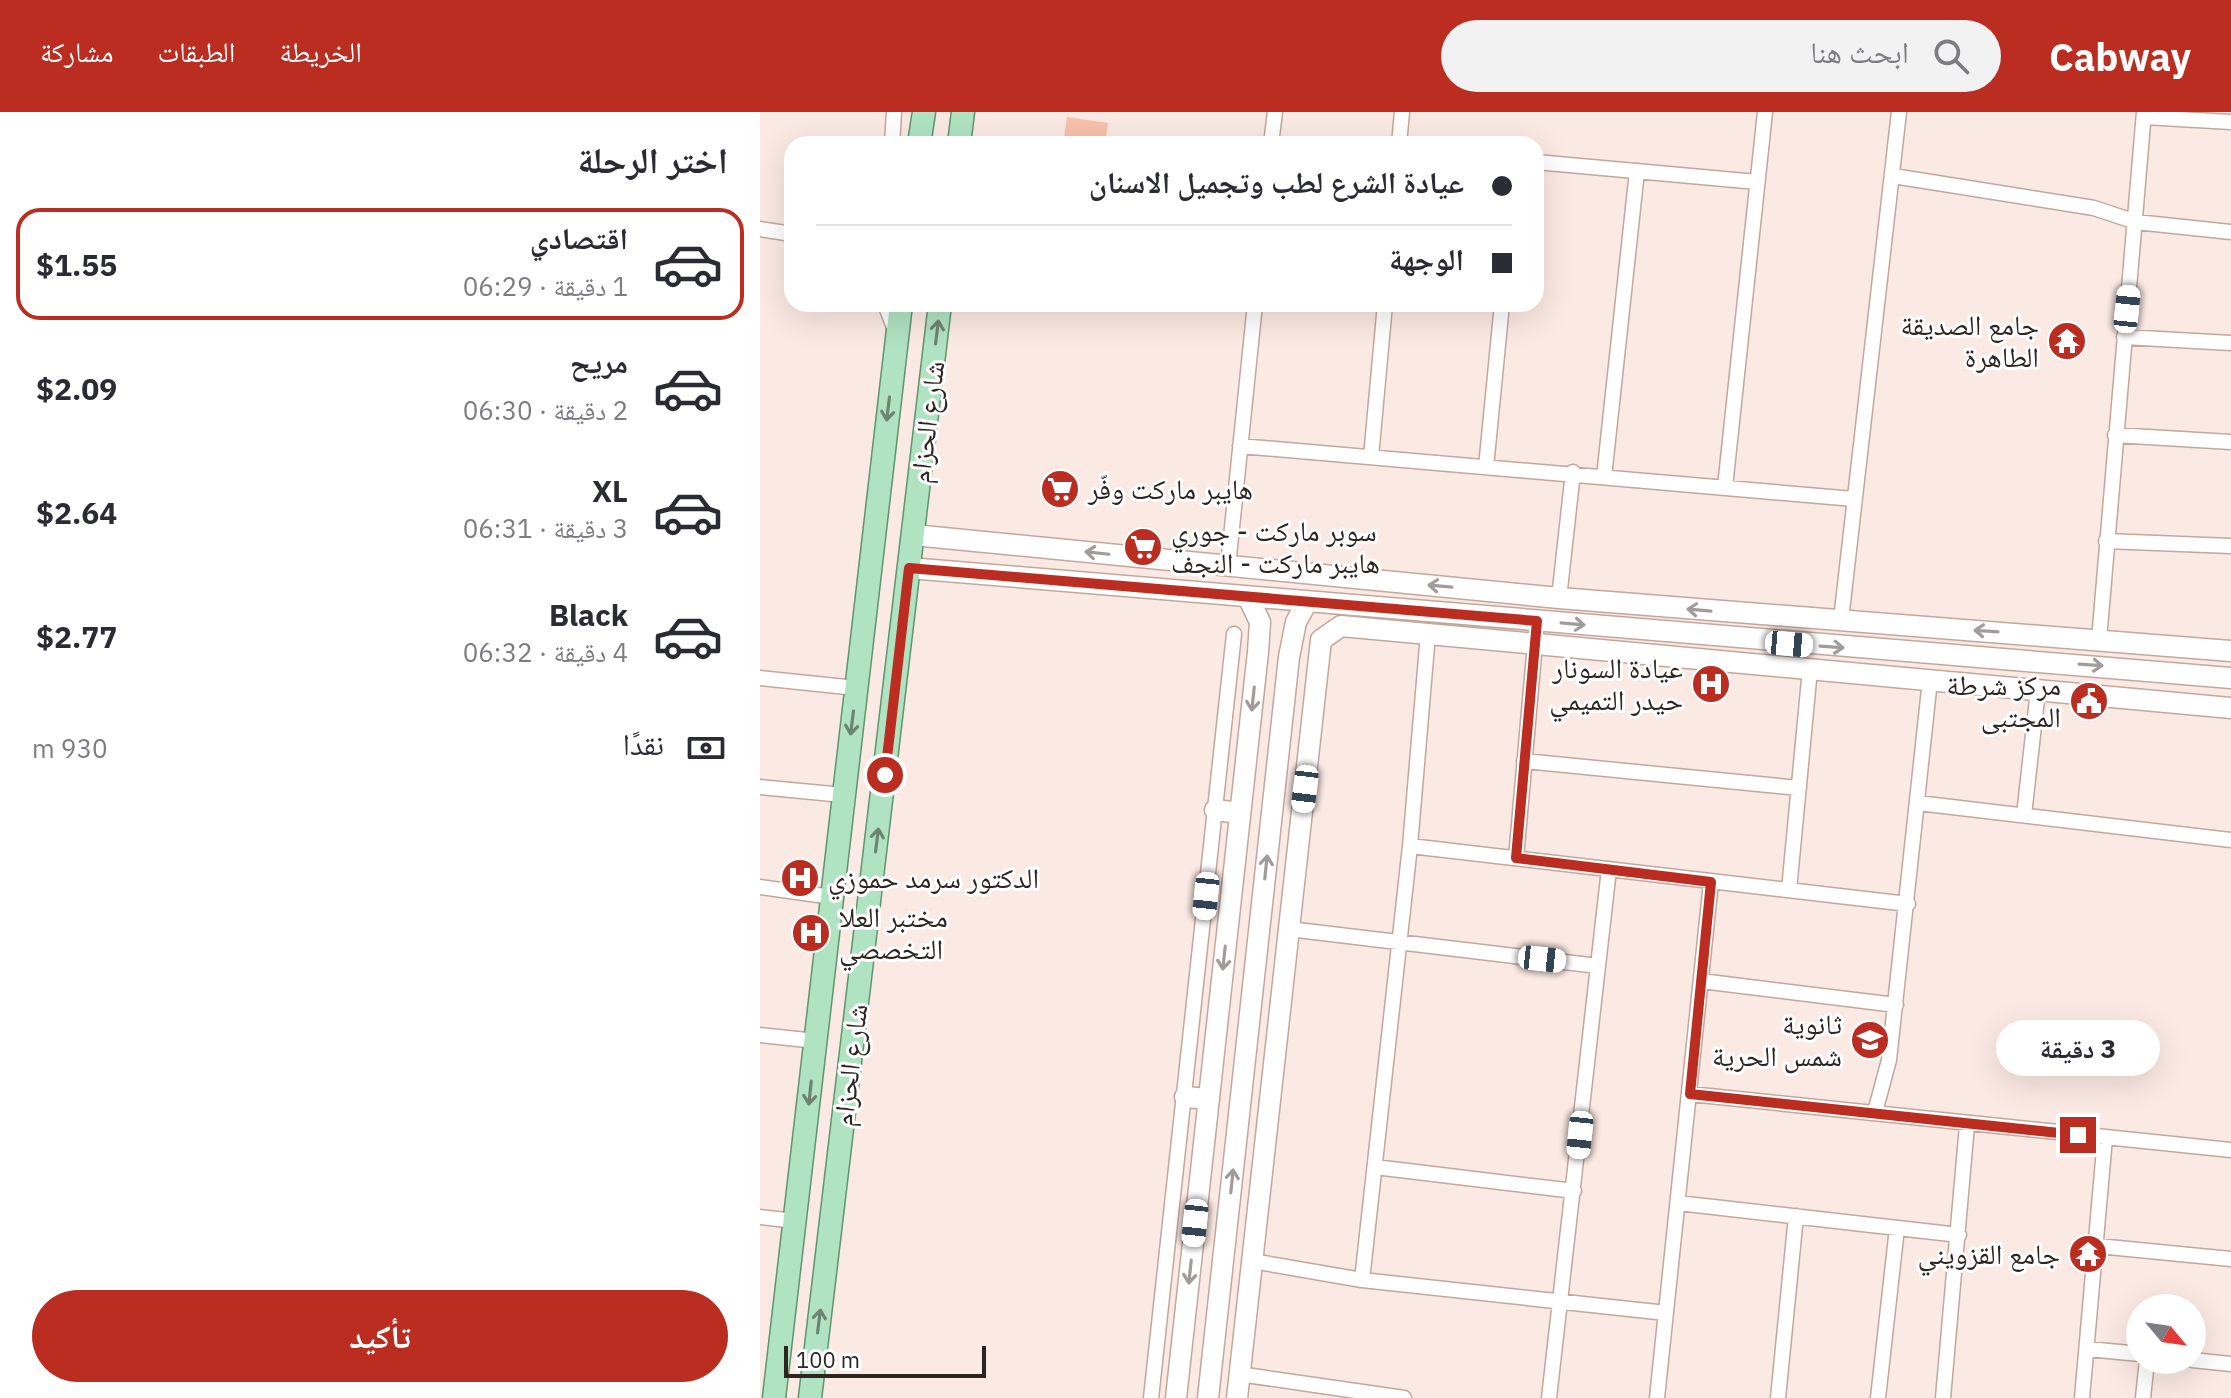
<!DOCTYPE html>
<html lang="ar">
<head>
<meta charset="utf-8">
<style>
	:root { --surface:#fff; --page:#f2f2f3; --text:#2b2b33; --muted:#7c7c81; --line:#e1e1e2; --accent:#ba2d20 }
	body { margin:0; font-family:"IBM Plex Sans","Noto Naskh Arabic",sans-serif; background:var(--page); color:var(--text); direction:rtl; height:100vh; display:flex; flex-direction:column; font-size:30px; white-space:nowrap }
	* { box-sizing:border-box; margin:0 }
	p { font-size:26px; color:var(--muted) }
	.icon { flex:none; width:44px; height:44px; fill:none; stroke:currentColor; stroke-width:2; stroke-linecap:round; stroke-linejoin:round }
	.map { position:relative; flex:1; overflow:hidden; direction:ltr }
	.drawer { display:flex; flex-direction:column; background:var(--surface); width:760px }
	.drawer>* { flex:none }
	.banner { position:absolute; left:24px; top:24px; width:760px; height:176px; border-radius:24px; box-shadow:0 8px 32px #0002; direction:rtl; display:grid; align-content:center; height:176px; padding:0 32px; background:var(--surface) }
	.needle { width:52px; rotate:119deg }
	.tools { position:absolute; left:1366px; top:1182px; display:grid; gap:16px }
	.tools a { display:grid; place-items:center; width:80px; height:80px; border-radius:50%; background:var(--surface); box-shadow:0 8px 32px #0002; font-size:40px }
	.scale { position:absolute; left:24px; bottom:20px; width:202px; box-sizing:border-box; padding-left:8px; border:4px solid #2e2420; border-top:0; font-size:22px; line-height:28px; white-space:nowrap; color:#2e2420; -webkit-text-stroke:6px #fff; paint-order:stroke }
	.end { position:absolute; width:36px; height:36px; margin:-18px; border:10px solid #ba2d20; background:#fff; box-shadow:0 0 0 4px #fff }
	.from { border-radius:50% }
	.bubble { position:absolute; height:56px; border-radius:28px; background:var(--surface); box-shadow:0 8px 32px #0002; font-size:26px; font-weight:800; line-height:56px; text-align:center; direction:rtl }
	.car { position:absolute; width:24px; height:48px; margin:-24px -12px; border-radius:10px; box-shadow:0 0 6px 2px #0007; background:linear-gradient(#fff 24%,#345 0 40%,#fff 0 76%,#345 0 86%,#fff 0) }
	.banner b { display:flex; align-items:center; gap:28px; height:76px; font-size:30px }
	.banner b+b { border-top:2px solid var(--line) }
	.banner i { width:20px; height:20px; background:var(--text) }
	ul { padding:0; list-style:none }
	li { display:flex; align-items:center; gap:24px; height:112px; margin:0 16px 12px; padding:0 16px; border:4px solid transparent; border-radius:24px }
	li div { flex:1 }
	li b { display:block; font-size:30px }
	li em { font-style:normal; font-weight:800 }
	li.active { border-color:var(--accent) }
	li>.icon { width:72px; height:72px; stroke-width:1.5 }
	h2 { padding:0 32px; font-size:36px; line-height:96px }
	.pay { display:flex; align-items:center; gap:20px; height:88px; padding:0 32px; font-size:30px }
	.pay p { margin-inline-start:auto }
	.cta { display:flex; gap:16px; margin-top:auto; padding:16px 32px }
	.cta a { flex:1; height:92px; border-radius:48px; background:var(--accent); color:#fff; font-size:32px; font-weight:800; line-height:92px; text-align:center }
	header { display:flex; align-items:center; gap:48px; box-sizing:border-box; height:112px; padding:0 40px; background:var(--accent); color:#fff }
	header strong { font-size:38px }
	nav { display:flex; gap:44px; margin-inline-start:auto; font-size:28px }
	.search { width:560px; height:72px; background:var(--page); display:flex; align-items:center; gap:20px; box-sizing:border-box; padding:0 28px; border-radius:44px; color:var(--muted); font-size:30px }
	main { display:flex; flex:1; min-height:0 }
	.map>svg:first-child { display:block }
</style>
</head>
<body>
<header>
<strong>Cabway</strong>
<div class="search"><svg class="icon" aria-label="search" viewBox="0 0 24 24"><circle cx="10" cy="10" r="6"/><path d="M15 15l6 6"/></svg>ابحث هنا</div>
<nav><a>الخريطة</a><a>الطبقات</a><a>مشاركة</a></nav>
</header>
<main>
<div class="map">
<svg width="1471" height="1286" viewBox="0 0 1471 1286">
	<rect width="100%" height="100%" fill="#fbe9e3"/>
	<!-- green -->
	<path fill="#f7c1ac" d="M307,5l41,6 -3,21h-42z"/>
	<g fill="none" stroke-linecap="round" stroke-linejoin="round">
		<!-- street casing -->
		<g stroke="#c2a79c" stroke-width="17">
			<path id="street" d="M1384,5l87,5
				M132,32l2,-32
				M511,32l4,-32
				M639,32l3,-32
				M776,50l221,20
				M1133,64l201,32 42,14 95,10
				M0,117l32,5
				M125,192l10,26
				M1364,225l107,6
				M1355,323l116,7
				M480,334l614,53
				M611,345l14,-153
				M726,355l16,-163
				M844,365l33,-306
				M965,375l40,-375
				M1346,429l125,5
				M468,454l27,-262
				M799,486l14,-126
				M1081,508l58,-508
				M1339,528l45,-528
				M0,566l96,10
				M764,649l275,27
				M0,675l83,8
				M1158,691l313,37
				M1264,703l14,-125
				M650,734l498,58
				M756,746l21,-237
				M0,775l72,10
				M1029,778l21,-221
				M529,817l309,37
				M941,869l195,24
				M0,923l56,6
				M930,982l541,56
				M1115,1000l14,-52 41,-380
				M615,1055l199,24
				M918,1091l281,32
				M0,1105l35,4
				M1338,1134l133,13
				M492,1149l110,19 304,33
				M602,1168l48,-434 18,-212
				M1328,1237l52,5
				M1432,1248l39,4
				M479,1262l165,24
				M391,1286l83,-764
				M789,1286l60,-529
				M897,1286l54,-516
				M1018,1286l18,-182
				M1118,1286l19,-170
				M1183,1286l24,-273
				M1322,1286l23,-260
				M1383,1286l4,-38"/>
		</g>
		<!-- secondary casing -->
		<g stroke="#c2a79c" stroke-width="23">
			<path id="secondary" d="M153,423l646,63 672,53
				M149,456l1322,110
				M455,698l25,3
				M425,985l24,2
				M416,1286l82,-746 2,-30 -12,-25
				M448,1286l81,-741 7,-35 11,-20
				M477,1286l84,-758 20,-14 890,82"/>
		</g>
		<!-- primary casing -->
		<g stroke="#5f946f" stroke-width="25">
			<path id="primary" d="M159,32l5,-32
				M199,32l4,-32
				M14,1286l127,-1094
				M50,1286l130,-1094"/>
		</g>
		<!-- street -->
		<use href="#street" stroke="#fff" stroke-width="14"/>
		<!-- secondary -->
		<use href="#secondary" stroke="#fff" stroke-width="20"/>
		<!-- primary -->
		<use href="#primary" stroke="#afe3c2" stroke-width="22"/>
	</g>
	<!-- one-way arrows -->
	<defs><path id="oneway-shaft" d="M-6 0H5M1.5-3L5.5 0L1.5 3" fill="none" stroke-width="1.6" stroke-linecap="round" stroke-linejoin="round" transform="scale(2)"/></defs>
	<g stroke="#6e8471">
		<use href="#oneway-shaft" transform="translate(177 220) rotate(-83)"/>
		<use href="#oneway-shaft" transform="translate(128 297) rotate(97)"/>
		<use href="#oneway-shaft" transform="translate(92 611) rotate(97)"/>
		<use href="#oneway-shaft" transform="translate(117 728) rotate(-83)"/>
		<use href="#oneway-shaft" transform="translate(50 981) rotate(96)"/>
		<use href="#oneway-shaft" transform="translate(59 1209) rotate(-83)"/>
	</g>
	<g stroke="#a19c9b">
		<use href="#oneway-shaft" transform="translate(337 441) rotate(-174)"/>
		<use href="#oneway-shaft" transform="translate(680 474) rotate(-175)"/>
		<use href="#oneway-shaft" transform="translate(939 498) rotate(-175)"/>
		<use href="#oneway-shaft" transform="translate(813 512) rotate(5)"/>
		<use href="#oneway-shaft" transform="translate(1226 519) rotate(-176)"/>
		<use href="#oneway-shaft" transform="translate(1072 535) rotate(4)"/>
		<use href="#oneway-shaft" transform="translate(1331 553) rotate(4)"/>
		<use href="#oneway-shaft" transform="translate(493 587) rotate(96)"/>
		<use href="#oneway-shaft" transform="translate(506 755) rotate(-84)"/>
		<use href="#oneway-shaft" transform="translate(464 846) rotate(96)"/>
		<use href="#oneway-shaft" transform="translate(472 1069) rotate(-84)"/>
		<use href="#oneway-shaft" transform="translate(430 1160) rotate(96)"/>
	</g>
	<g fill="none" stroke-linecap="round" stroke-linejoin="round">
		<!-- route -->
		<path stroke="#ba2d20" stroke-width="10" d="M125,663l24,-207 628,53 -21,237 195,24 -21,212 388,41"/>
	</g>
	<!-- icons -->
	<defs>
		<g id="temple-disc" transform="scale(2)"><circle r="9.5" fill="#ba2d20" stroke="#fff"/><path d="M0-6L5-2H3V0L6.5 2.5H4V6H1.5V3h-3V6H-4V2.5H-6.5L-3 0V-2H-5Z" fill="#fff"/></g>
		<g id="supermarket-disc" transform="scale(2)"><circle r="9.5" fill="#ba2d20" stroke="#fff"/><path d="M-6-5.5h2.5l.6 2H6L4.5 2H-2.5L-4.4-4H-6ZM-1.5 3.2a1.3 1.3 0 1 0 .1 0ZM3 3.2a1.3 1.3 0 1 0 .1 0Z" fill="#fff"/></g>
		<g id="hospital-disc" transform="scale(2)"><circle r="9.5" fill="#ba2d20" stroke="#fff"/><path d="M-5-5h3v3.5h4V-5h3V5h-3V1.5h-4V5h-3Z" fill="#fff"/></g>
		<g id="civic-disc" transform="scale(2)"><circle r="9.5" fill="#ba2d20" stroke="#fff"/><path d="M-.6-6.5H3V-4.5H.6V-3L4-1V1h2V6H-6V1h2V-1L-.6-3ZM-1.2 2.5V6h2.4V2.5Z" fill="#fff"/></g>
		<g id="school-disc" transform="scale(2)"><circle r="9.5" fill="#ba2d20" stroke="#fff"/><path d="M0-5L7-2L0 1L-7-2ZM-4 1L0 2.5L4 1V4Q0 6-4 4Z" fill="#fff"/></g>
	</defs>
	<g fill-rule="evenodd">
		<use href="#temple-disc" x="1307" y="229"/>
		<use href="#supermarket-disc" x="300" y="377"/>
		<use href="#supermarket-disc" x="383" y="435"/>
		<use href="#hospital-disc" x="951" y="572"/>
		<use href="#civic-disc" x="1329" y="589"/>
		<use href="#hospital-disc" x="40" y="766"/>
		<use href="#hospital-disc" x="51" y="821"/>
		<use href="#school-disc" x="1110" y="928"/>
		<use href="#temple-disc" x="1328" y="1142"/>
	</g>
	<g text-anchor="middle" stroke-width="6" stroke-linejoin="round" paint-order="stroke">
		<!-- poi labels -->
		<g font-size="28" fill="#2e2420" stroke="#fff" text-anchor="end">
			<text x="1279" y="223">جامع الصديقة<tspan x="1279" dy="32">الطاهرة</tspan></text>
			<text x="328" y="387" text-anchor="start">هايبر ماركت وفّر</text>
			<text x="411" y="429" text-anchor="start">سوبر ماركت - جوري<tspan x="411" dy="32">هايبر ماركت - النجف</tspan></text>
			<text x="923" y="566">عيادة السونار<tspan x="923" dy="32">حيدر التميمي</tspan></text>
			<text x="1301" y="583">مركز شرطة<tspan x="1301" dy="32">المجتبى</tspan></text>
			<text x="68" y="776" text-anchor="start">الدكتور سرمد حموزي</text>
			<text x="79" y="815" text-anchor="start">مختبر العلا<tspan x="79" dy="32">التخصصي</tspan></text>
			<text x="1082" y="922">ثانوية<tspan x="1082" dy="32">شمس الحرية</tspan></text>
			<text x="1300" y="1152">جامع القزويني</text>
		</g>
		<!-- street labels -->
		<g font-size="28" fill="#2e2420" stroke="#fff">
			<text transform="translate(167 310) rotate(-83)" y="10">شارع الحزام</text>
			<text transform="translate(90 953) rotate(-83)" y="10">شارع الحزام</text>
		</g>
	</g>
</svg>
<div class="tools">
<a><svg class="needle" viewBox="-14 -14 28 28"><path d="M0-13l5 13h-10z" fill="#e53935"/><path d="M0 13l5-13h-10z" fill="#7c7c81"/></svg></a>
</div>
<div class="scale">100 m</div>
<i class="end from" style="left:125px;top:663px"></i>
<i class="end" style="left:1318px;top:1023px"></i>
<div class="bubble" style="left:1236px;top:908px;width:164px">3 دقيقة</div>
<i class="car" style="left:1367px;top:197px;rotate:6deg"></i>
<i class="car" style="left:1029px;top:532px;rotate:95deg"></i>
<i class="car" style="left:545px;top:677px;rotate:187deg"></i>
<i class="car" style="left:446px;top:784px;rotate:186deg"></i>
<i class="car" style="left:782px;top:847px;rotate:96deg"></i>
<i class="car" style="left:820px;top:1023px;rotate:186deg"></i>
<i class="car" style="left:435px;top:1111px;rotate:186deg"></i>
<div class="banner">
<b><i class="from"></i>عيادة الشرع لطب وتجميل الاسنان</b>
<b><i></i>الوجهة</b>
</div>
</div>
<section class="drawer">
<h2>اختر الرحلة</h2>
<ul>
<li class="active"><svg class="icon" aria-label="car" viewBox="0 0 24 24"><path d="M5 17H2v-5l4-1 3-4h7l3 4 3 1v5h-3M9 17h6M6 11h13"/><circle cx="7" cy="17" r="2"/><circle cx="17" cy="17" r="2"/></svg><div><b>اقتصادي</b><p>1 دقيقة · 06:29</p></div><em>$1.55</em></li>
<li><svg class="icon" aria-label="car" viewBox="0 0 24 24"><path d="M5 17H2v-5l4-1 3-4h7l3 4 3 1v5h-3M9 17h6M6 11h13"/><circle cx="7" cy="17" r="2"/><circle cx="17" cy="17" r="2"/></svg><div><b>مريح</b><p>2 دقيقة · 06:30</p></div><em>$2.09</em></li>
<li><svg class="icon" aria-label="car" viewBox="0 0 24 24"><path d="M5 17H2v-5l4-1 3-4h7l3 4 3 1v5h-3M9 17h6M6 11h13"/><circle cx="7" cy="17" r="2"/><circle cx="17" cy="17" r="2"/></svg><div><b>XL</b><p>3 دقيقة · 06:31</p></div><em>$2.64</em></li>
<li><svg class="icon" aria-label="car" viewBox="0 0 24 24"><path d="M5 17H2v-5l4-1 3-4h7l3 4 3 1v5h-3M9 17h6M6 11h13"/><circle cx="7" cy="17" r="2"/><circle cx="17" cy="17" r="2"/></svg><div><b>Black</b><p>4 دقيقة · 06:32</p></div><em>$2.77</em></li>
</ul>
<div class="pay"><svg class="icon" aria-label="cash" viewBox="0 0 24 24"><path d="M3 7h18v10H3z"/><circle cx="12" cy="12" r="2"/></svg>نقدًا<p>930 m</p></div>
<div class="cta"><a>تأكيد</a></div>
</section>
</main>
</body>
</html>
